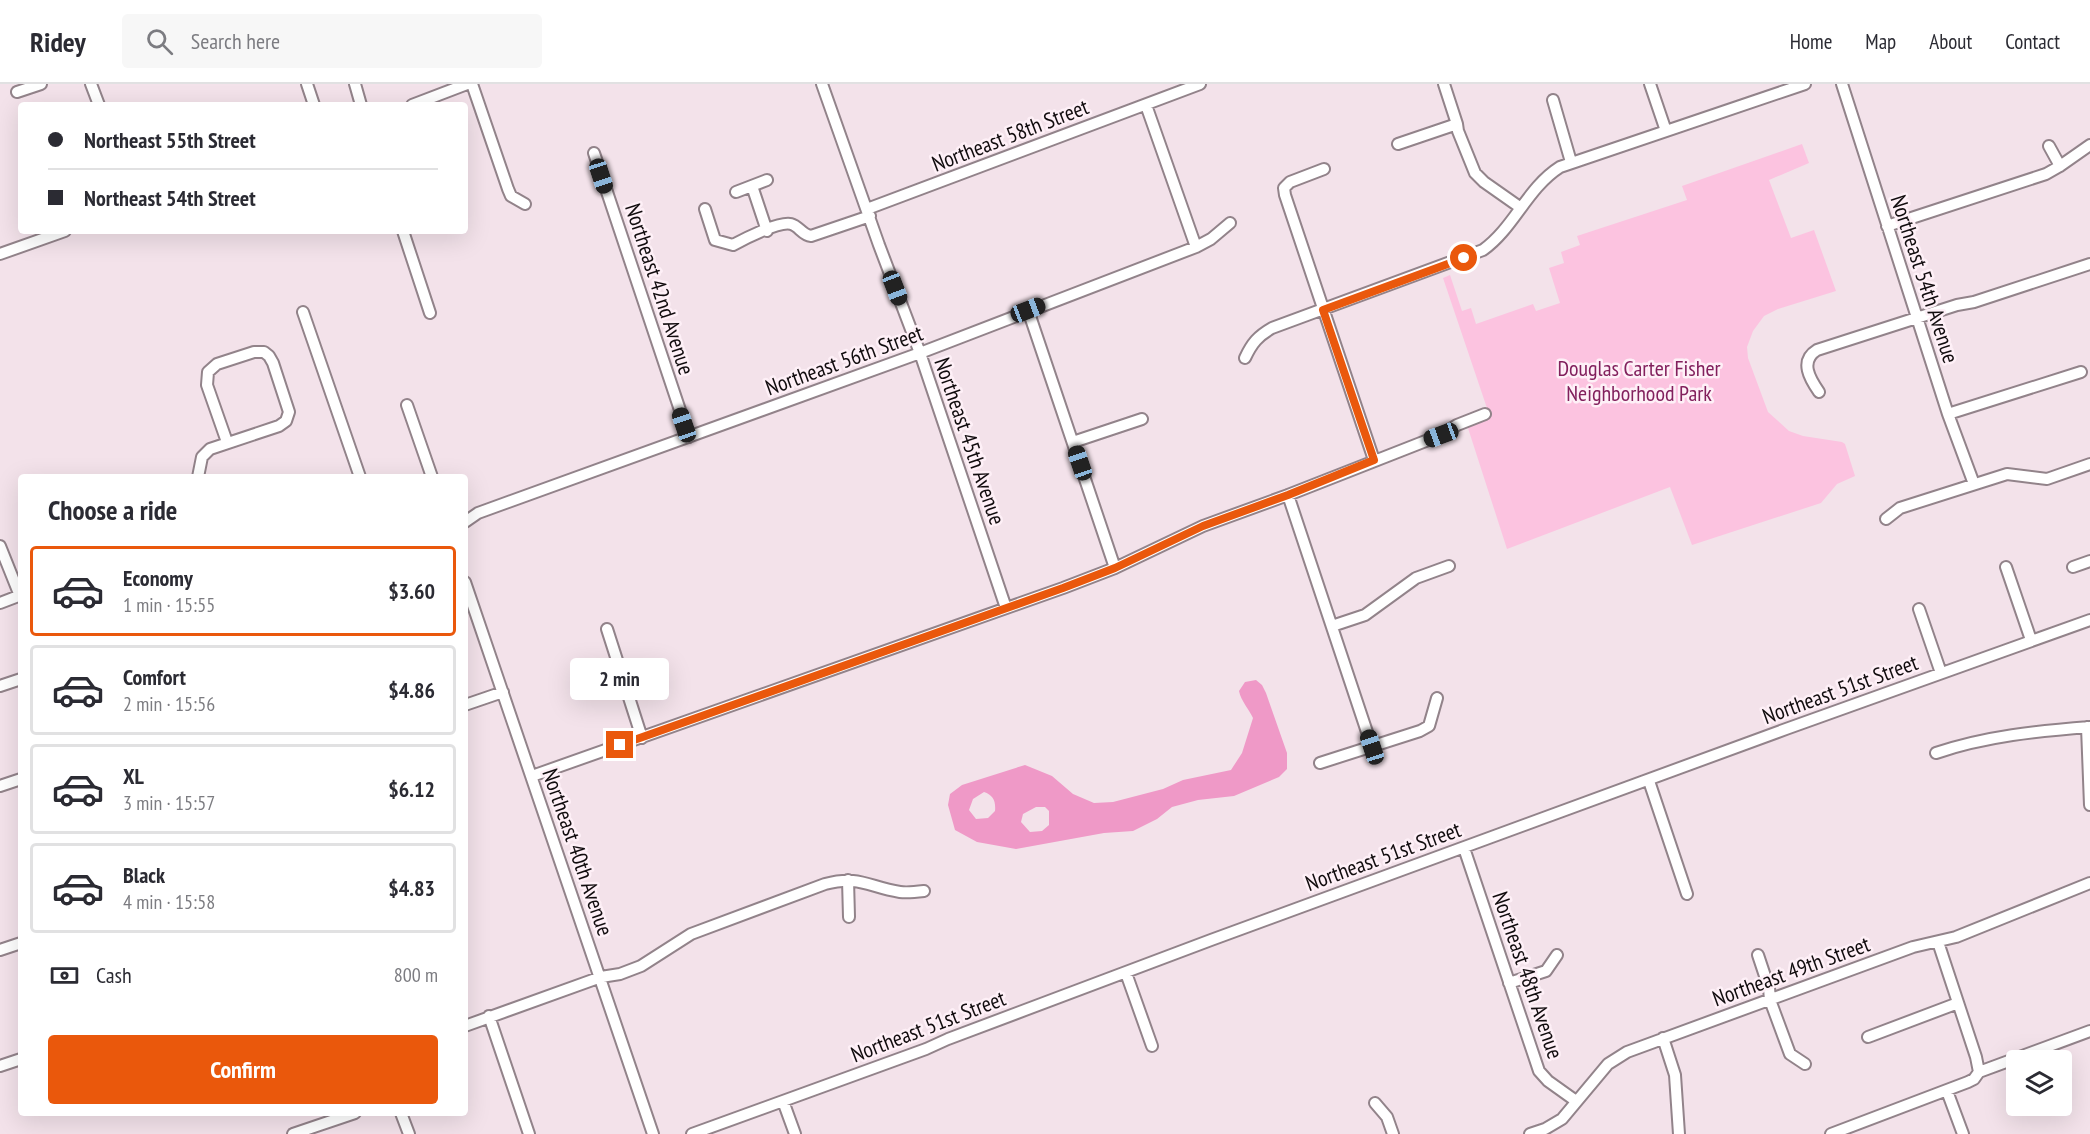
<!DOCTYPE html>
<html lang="en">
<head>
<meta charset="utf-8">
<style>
	:root { --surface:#fff; --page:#f7f7f7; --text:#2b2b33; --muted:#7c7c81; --line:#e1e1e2; --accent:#ea580c }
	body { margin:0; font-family:"PT Sans Narrow",sans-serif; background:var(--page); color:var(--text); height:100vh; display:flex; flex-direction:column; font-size:22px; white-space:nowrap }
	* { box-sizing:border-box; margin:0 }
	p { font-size:20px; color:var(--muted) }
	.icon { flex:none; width:33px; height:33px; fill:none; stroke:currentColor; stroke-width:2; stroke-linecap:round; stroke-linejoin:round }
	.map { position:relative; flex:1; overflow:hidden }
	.panel { position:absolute; left:18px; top:390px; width:450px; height:642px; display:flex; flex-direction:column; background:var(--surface); border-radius:6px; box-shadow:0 6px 24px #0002 }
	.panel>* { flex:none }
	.top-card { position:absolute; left:18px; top:18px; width:450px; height:132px; border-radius:6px; box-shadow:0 6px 24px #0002; display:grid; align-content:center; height:132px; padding:0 30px; background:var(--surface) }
	.fabs { position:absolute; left:2006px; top:966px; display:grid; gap:12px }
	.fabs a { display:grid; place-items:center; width:66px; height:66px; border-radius:6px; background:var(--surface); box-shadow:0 6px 24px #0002; font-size:30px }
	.end { position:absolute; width:27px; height:27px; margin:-14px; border:8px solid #ea580c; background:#fff; box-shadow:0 0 0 3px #fff }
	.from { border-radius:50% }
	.bubble { position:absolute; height:42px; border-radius:6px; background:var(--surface); box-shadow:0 6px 24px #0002; font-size:20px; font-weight:700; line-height:42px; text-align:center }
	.car { position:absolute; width:18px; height:36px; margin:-18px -9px; border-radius:8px; box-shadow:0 0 4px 2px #0007; background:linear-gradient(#222 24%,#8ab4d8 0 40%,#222 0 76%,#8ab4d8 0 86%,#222 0) }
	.top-card b { display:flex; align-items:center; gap:21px; height:57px; font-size:22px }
	.top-card b+b { border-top:2px solid var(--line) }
	.top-card i { width:15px; height:15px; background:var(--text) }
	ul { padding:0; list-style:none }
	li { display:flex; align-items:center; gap:18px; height:90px; margin:0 12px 9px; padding:0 18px; border:3px solid var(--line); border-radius:6px }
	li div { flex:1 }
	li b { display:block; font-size:22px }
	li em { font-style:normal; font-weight:700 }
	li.active { border-color:var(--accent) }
	li>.icon { width:54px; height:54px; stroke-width:1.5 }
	h2 { padding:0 30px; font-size:27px; line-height:72px }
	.pay { display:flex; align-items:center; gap:15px; height:66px; padding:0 30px; font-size:22px }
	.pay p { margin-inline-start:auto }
	.primary-button { display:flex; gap:12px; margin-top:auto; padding:12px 30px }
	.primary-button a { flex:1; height:69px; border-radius:6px; background:var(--accent); color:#fff; font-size:24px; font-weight:700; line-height:69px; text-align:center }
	header { display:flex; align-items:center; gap:36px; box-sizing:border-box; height:84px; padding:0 30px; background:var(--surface); border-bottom:2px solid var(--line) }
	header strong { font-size:28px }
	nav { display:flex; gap:33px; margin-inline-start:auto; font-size:21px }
	.search { width:420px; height:54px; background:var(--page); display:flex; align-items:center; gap:15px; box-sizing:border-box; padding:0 21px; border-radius:6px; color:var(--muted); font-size:22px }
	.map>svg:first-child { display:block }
</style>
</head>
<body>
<header>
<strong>Ridey</strong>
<div class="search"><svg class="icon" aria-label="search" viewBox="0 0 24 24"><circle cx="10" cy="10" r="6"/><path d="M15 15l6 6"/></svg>Search here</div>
<nav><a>Home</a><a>Map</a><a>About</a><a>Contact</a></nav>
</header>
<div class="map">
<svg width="2090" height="1050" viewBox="0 0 2090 1050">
	<rect width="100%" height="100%" fill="#f3e2ea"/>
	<!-- green -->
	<path fill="#fcc3e0" d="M1802,60l7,19 -40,17 22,58 23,-8 22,61 -58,18 -14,7 -11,15 -6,16 1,11 20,54 21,19 14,5 39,6 3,2 10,32 -18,8 -16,19 -129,42 -22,-58 -163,62 -40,-124 23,-8 -47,-139 7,-3 12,36 9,-3 5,16 57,-20 3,7 24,-8 -11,-35 15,-5 -3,-11 19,-7 -3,-9 110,-36 -5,-14z"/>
	<!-- water -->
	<path fill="#ef99c7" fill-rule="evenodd" d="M1256,596l6,5 4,8 21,60v16l-8,8 -45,19 -36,4 -26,7 -15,12 -24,12 -29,2 -88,16 -39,-7 -22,-12 -7,-25 2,-11 12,-9 63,-20 27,11 21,18 21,9 19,-1 50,-13 20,-9 48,-10 11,-17 11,-35c-4,-9 -12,-17 -14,-27l6,-9zM984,708c9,3 12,9 11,19l-7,7 -12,1 -7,-9 4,-11zM1036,723h9l4,4v14l-7,6 -12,1 -9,-10 2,-8z"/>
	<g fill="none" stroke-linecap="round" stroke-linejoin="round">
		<!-- minor casing -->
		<g stroke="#92838a" stroke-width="14">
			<path id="minor" d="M91,0l8,21
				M307,0l7,21
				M355,0l6,21
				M472,0l36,105 3,7 14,8
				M822,0l57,161 41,108 86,255
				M1444,0l13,40 1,7 17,42 9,9 37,26
				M1650,0l16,47
				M1842,0l106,330 26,70
				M17,8l24,-8
				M1553,16l18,62
				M412,21l55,-21
				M1146,21l50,142
				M1398,60l59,-20
				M2049,62l11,20
				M594,69l95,284
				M1324,85l-34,13 -6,6 1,7 89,265
				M752,102l15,45
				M736,108l31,-12
				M705,125l10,31 18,5c11,-6 46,-24 58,-21 8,2 11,11 20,12l59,-20
				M867,125l333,-125
				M1887,142l159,-52 14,-8 30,-21
				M403,147l27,82
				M0,170l65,-23
				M1028,226l87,258
				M303,228l57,165
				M1245,274c7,-15 13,-22 27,-30l211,-78c31,-22 44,-62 77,-83l245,-83
				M1819,308c-9,-13 -20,-31 -2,-42l140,-45 17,-3 116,-38
				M407,321l25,72
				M1948,330l133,-42
				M1073,358l69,-23
				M198,393l4,-20 8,-8 69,-23 7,-5 3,-9 -16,-49 -4,-7 -5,-4h-10l-37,12 -9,8 -1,13 20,57
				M1288,411l84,252
				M1886,435l14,-11 107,-34 40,5 43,-15
				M465,438l13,-9 442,-160 276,-106 15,-8 19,-16
				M0,462l20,50
				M2006,483l25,73
				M2073,483l17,-6
				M465,498l188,552
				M0,519l21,-8
				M1919,525l22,64
				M1332,542l33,-11 51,-37 33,-12
				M607,545l35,109
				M0,602l21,-7
				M465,621l38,-13
				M2087,643l3,78
				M1936,669c50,-17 102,-22 154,-26
				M1320,679l100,-32 9,-5 8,-28
				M532,692l531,-188 52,-20 88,-42 85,-31 153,-60 16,-10 28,-11
				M1649,697l38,113
				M0,702l21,-7
				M1464,764l75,223 9,10 28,20
				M848,796l1,37
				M1938,858l38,115 3,15
				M0,866l21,-7
				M1758,871l11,33 1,12 20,54 15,10
				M1126,889l26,73
				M1509,899l37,-12 11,-16
				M489,932l40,118
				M465,942l136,-49 19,-3 21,-8 50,-32 134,-50c35,-9 43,3 75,8 7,1 16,0 24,-1
				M1868,953l90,-34
				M1663,954l12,37 4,59
				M0,982l21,-7
				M1947,1007l16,43
				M783,1017l12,33
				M1375,1019l12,14 6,17
				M401,1029l8,21
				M293,1050l62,-21
				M692,1050l234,-85 22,-10 263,-99 575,-211 304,-109
				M1530,1050l15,-5 17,-10 46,-55 19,-12 286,-105 43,-10 134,-54
				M1831,1050l137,-52 6,-3 5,-7 111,-41"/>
		</g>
		<!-- minor -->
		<use href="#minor" stroke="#fff" stroke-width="10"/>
	</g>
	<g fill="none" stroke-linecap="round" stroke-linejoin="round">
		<!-- route -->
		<path stroke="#ea580c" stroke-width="8" d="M620,661l443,-157 52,-20 88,-42 85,-31 86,-35 -51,-150 141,-52"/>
	</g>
	<g text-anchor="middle" stroke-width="5" stroke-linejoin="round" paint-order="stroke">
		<!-- street labels -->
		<g font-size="22" fill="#110c0e" stroke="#fef0f7">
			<text transform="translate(1010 51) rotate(-21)" y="8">Northeast 58th Street</text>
			<text transform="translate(1925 195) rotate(72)" y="8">Northeast 54th Avenue</text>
			<text transform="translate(660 205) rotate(72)" y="8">Northeast 42nd Avenue</text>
			<text transform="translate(844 276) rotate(-20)" y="8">Northeast 56th Street</text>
			<text transform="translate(970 357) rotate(71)" y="8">Northeast 45th Avenue</text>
			<text transform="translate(1840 605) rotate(-20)" y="8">Northeast 51st Street</text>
			<text transform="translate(578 768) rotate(71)" y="8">Northeast 40th Avenue</text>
			<text transform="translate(1383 772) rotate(-20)" y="8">Northeast 51st Street</text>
			<text transform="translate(1791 887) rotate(-20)" y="8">Northeast 49th Street</text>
			<text transform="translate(1528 891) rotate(71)" y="8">Northeast 48th Avenue</text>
			<text transform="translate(928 942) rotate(-21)" y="8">Northeast 51st Street</text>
		</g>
		<!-- park labels -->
		<g font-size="22" fill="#82205d" stroke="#fef0f7">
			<text x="1639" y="292">Douglas Carter Fisher<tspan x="1639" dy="25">Neighborhood Park</tspan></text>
		</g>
	</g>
</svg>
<div class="fabs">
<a><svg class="icon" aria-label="layers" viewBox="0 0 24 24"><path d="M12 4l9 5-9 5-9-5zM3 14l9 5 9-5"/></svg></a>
</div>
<i class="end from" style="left:1464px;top:174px"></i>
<i class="end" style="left:620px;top:661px"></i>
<div class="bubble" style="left:570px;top:574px;width:99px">2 min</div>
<i class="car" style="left:601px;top:92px;rotate:162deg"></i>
<i class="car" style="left:895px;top:204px;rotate:159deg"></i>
<i class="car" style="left:1028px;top:226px;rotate:69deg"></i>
<i class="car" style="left:684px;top:341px;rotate:341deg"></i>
<i class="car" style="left:1441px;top:351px;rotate:250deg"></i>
<i class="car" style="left:1080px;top:379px;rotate:341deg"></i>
<i class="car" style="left:1372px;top:663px;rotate:342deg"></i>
<div class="top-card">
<b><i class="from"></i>Northeast 55th Street</b>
<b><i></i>Northeast 54th Street</b>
</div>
<section class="panel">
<h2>Choose a ride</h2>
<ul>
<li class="active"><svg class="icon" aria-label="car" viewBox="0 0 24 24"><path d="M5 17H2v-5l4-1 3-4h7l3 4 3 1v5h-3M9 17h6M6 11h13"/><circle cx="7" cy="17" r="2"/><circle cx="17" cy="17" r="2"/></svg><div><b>Economy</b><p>1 min · 15:55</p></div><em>$3.60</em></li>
<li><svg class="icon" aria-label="car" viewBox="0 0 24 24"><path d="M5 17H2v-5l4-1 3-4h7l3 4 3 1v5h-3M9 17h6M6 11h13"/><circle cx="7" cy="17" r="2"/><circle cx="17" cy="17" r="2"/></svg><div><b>Comfort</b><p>2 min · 15:56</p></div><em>$4.86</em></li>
<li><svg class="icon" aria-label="car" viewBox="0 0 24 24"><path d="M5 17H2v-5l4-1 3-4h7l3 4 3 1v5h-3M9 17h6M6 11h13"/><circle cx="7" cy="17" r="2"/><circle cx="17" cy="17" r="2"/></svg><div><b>XL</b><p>3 min · 15:57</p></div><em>$6.12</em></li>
<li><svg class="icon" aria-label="car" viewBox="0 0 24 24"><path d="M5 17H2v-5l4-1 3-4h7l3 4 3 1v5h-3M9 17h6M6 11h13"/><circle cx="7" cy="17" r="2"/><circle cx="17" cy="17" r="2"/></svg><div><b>Black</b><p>4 min · 15:58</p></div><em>$4.83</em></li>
</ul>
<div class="pay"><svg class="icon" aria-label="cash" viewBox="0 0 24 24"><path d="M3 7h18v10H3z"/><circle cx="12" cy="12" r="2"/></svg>Cash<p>800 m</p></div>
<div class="primary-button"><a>Confirm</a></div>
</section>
</div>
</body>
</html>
